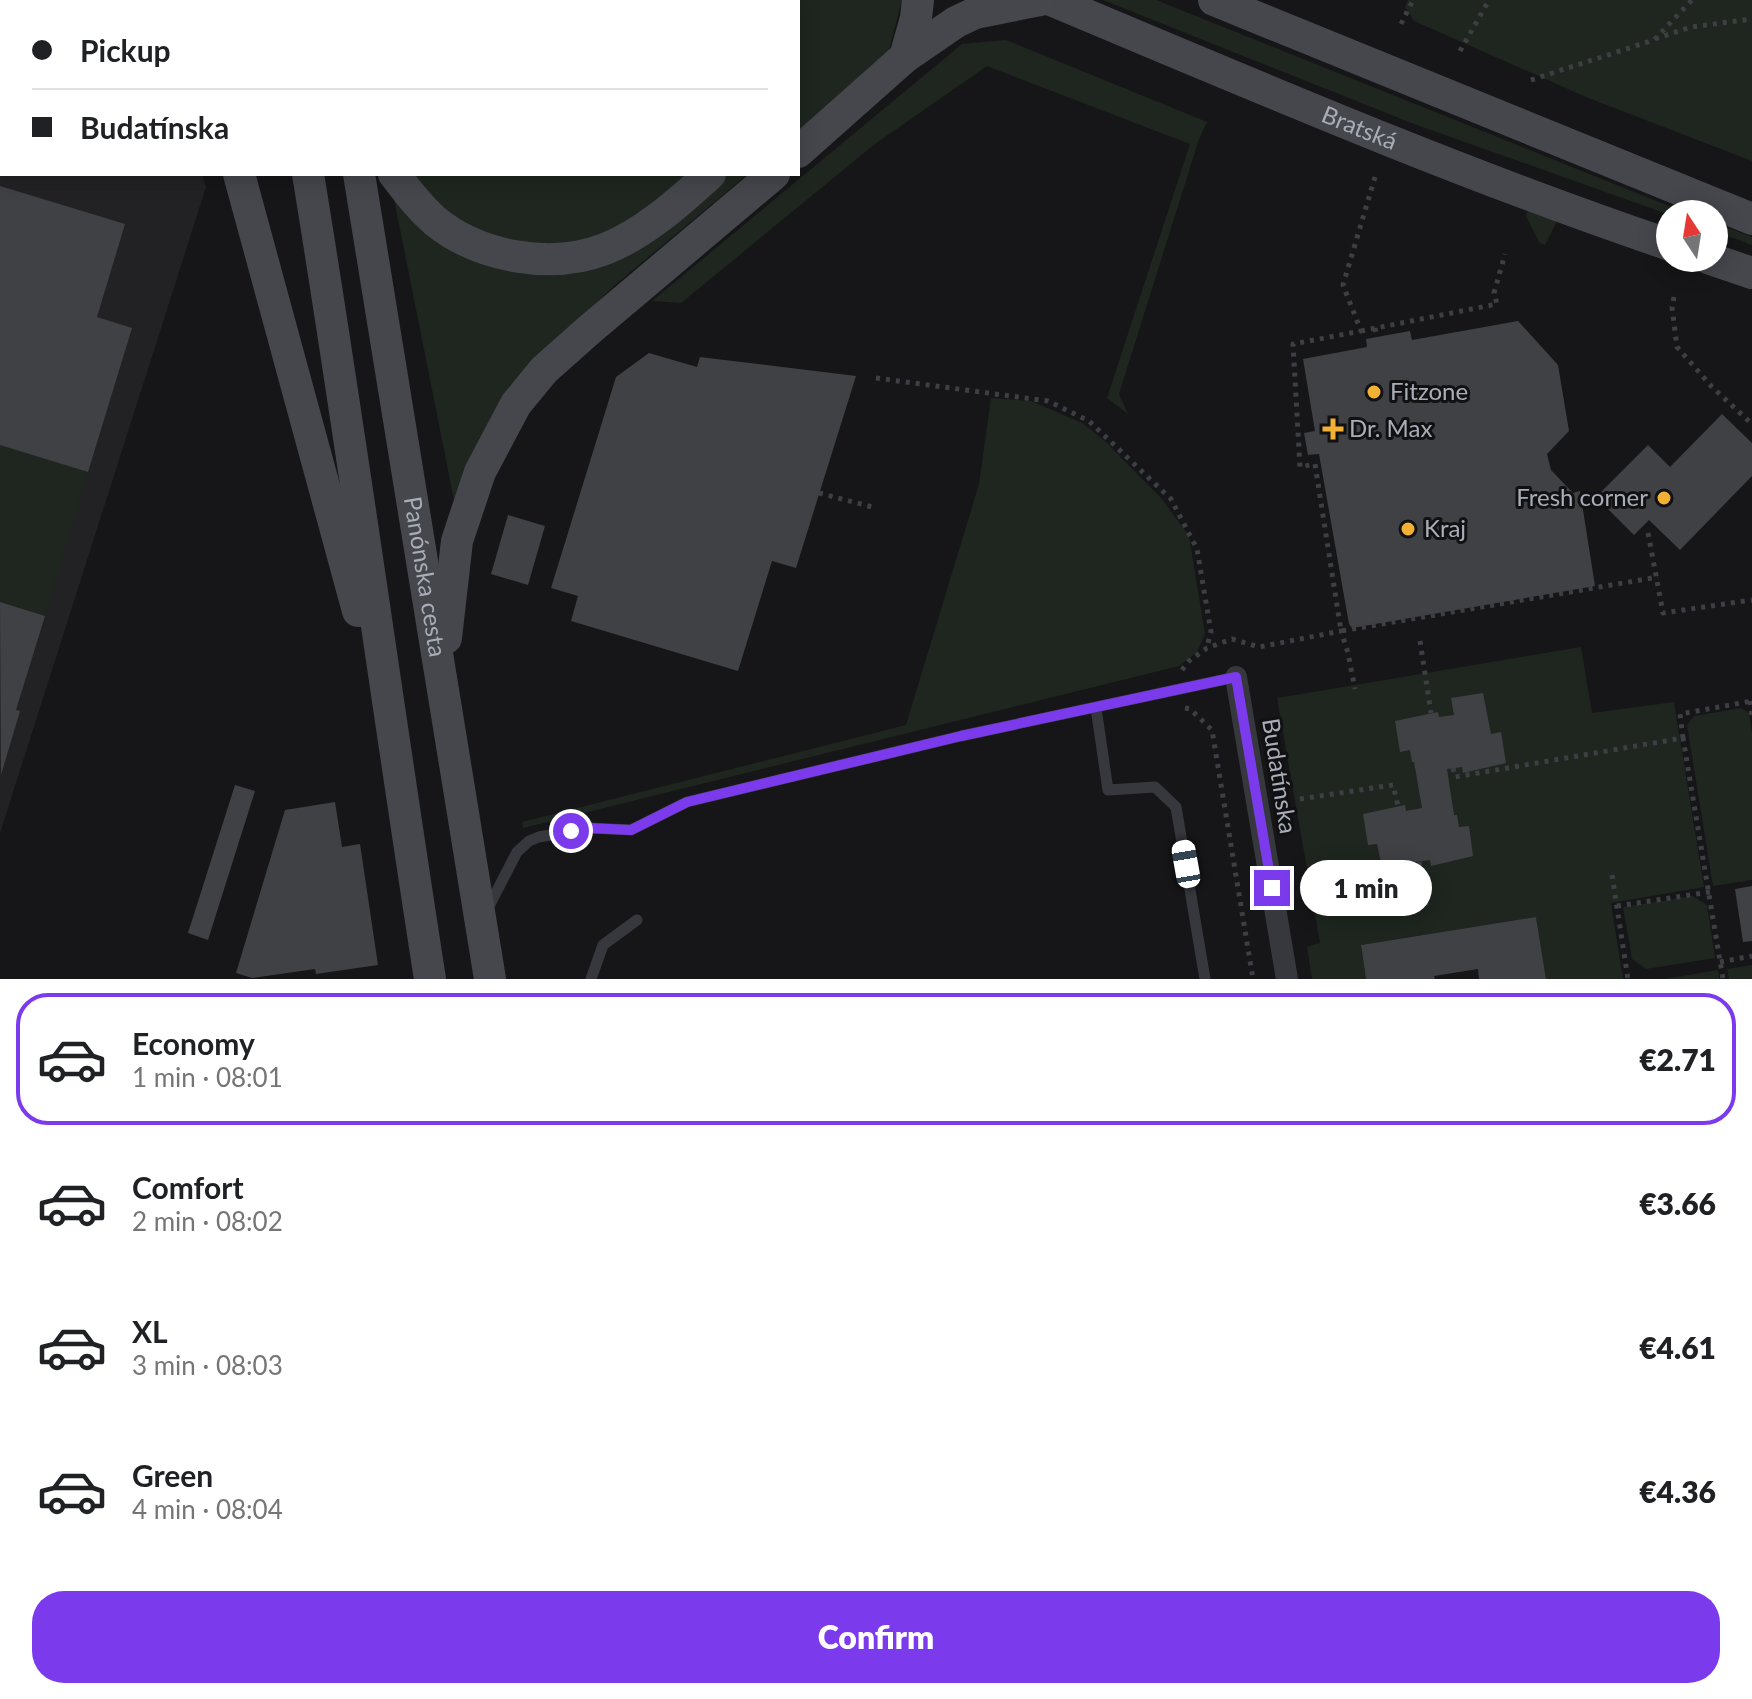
<!DOCTYPE html>
<html lang="en">
<head>
<meta charset="utf-8">
<style>
	:root { --surface:#fff; --page:#f6f6f6; --text:#202124; --muted:#757577; --line:#e0e0e0; --accent:#7c3aed }
	body { margin:0; font-family:Lato,sans-serif; background:var(--page); color:var(--text); height:100vh; display:flex; flex-direction:column; font-size:30px; white-space:nowrap }
	* { box-sizing:border-box; margin:0 }
	p { font-size:26px; color:var(--muted) }
	.icon { flex:none; width:44px; height:44px; fill:none; stroke:currentColor; stroke-width:2; stroke-linecap:round; stroke-linejoin:round }
	.map { position:relative; height:979px; overflow:hidden }
	.panel { display:flex; flex-direction:column; background:var(--surface); flex:1 }
	.panel>* { flex:none }
	.hud { position:absolute; left:0px; top:0px; width:800px; height:176px; box-shadow:0 4px 20px #0003; display:grid; align-content:center; height:176px; padding:0 32px; background:var(--surface) }
	.needle { width:52px; rotate:348deg }
	.controls { position:absolute; left:1656px; top:200px; display:grid; gap:16px }
	.controls a { display:grid; place-items:center; width:72px; height:72px; border-radius:50%; background:var(--surface); box-shadow:0 4px 20px #0003; font-size:40px }
	.end { position:absolute; width:36px; height:36px; margin:-18px; border:10px solid #7c3aed; background:#fff; box-shadow:0 0 0 4px #fff }
	.from { border-radius:50% }
	.bubble { position:absolute; height:56px; border-radius:28px; background:var(--surface); box-shadow:0 4px 20px #0003; font-size:26px; font-weight:800; line-height:56px; text-align:center }
	.car { position:absolute; width:24px; height:48px; margin:-24px -12px; border-radius:10px; box-shadow:0 0 6px 2px #0007; background:linear-gradient(#fff 24%,#345 0 40%,#fff 0 76%,#345 0 86%,#fff 0) }
	.hud b { display:flex; align-items:center; gap:28px; height:76px; font-size:30px }
	.hud b+b { border-top:2px solid var(--line) }
	.hud i { width:20px; height:20px; background:var(--text) }
	ul { padding:14px 0 0; list-style:none }
	li { display:flex; align-items:center; gap:24px; height:132px; margin:0 16px 12px; padding:0 16px; border:4px solid transparent; border-radius:32px }
	li div { flex:1 }
	li b { display:block; font-size:30px }
	li em { font-style:normal; font-weight:800 }
	li.active { border-color:var(--accent) }
	li>.icon { width:72px; height:72px; stroke-width:1.5 }
	.button { display:flex; gap:16px; margin-top:auto; padding:16px 32px }
	.button a { flex:1; height:92px; border-radius:32px; background:var(--accent); color:#fff; font-size:32px; font-weight:800; line-height:92px; text-align:center }
	.map>svg:first-child { display:block }
</style>
</head>
<body>
<div class="map">
<svg width="1752" height="979" viewBox="0 0 1752 979">
	<rect width="100%" height="100%" fill="#161618"/>
	<!-- built -->
	<path fill="#222225" d="M0,0l146,2h-144v172h200l4,13 -206,646z"/>
	<!-- green -->
	<path fill="#1e261f" d="M361,0h541l-15,58 -89,74v-130z
		M1103,0h53l533,214 -19,1 -256,-91z
		M1408,0h344v161l-166,-64 -172,-76 -9,-14z
		M1006,40l201,82 -8,17 -80,255 9,20 -21,-16 83,-254 -203,-78 -112,78 -194,159 -29,-2 310,-257z
		M389,174h359l-133,111 -105,100 -56,115z
		M1528,209l29,12 -12,24 -6,-3 -13,-26z
		M1714,223l38,14v8l-38,-14z
		M991,398l40,3 51,22 23,18 57,58 27,37 16,98 -8,18 -18,14 -656,162 -1,-6 384,-97 73,-241z
		M0,445l88,27 -43,144 -45,-14z
		M1581,647l11,66 82,-11 30,185 -93,16 12,76h-77l-10,-62 -175,28 5,34h-54l-5,-32 13,-4 -43,-245z
		M1741,708l8,5 3,19v148l-39,6 -26,-161 7,-9z
		M1693,896l14,9 8,53 -69,11 -14,-10 -9,-52z
		M1752,965v14h-23l-2,-10z
		M1718,970l1,9h-54z"/>
	<!-- building -->
	<path fill="#404145" d="M0,186l125,38 -28,93 35,11 -44,144 -88,-27z
		M1518,321l40,44 11,66 -22,23 4,16 22,23 7,-2 15,95 -243,42 -3,-4 -30,-170 -11,1 -4,-22 11,-2 -12,-72 64,-12 -1,-8 44,-8 2,9z
		M649,353l48,14 3,-10 156,19 -60,192 -24,-7 -34,110 -167,-50 7,-25 -27,-8 65,-211z
		M1722,414l30,29v33l-72,74 -31,-30 -15,15 -38,-38 52,-52 22,22z
		M508,515l37,11 -17,59 -37,-11z
		M0,602l45,14 -29,94 4,1 -19,64z
		M1483,693l8,41 10,-2 5,31 -43,10 -1,-6 -15,2 7,46h3l2,12 10,-1 4,30 -42,10 -1,-6 -15,2 2,18 -31,5 -9,-41 -9,1 -5,-31 42,-9 1,6 16,-3 -8,-46h-2l-2,-12 -10,2 -5,-31 43,-9 1,5 15,-2 -3,-17z
		M235,785l20,6 -47,149 -20,-7z
		M335,802l7,45 18,-3 18,121 -62,9 -1,-5 -63,9 -16,-5 49,-163z
		M1752,886v55l-9,1 -8,-53z
		M1536,917l10,62h-67l-1,-10 -44,7 1,3h-69l-5,-34z"/>
	<g fill="none" stroke-linecap="round" stroke-linejoin="round">
		<!-- path -->
		<path stroke="#3d3f44" stroke-width="5" stroke-dasharray="4 6" stroke-linecap="butt" d="M586,0l2,2
			M1401,24l12,-24
			M1655,39l36,-12 61,-8
			M1460,51l29,-51
			M1531,80l123,-40 38,-40
			M1375,177l-32,108 18,46 -68,13 7,123 15,-3 26,167 317,-54
			M1674,297l-2,10 5,40 35,40 40,37
			M1375,328l2,9
			M1361,331l136,-27 -3,-11 11,-39
			M876,378l172,23 41,20 82,78 26,50 14,83 -4,15
			M819,493l57,15
			M1648,533l15,80 89,-13
			M1420,641l11,72
			M1182,670l7,-9 18,-13 25,-9 27,8 82,-16 7,22 7,36
			M1750,701l2,15
			M1185,708l5,1 22,21 41,249
			M1683,738l-3,-24 72,-13
			M1453,768l2,9 228,-39 40,241
			M1300,799l93,-14 5,21
			M1419,862l7,44
			M1612,875l16,104
			M1617,906l93,-14
			M1720,962l32,-6"/>
		<!-- lane -->
		<path stroke="#37383d" stroke-width="11" d="M1096,708l12,82 47,-3 21,20 29,172
			M487,910l30,-58 12,-11 10,-4 50,-9 42,2 56,-28 274,-66 275,-59
			M591,979l12,-34 34,-25"/>
		<!-- street -->
		<path stroke="#37383d" stroke-width="22" d="M1236,677l51,302"/>
		<!-- secondary -->
		<g stroke="#45474d" stroke-width="32">
			<path d="M194,0l1,2"/>
			<path d="M279,0l1,2"/>
			<path d="M331,0v2"/>
			<path d="M778,0l1,2"/>
			<path id="s1" d="M1051,0c205,86 409,174 619,245"/>
			<path d="M1214,0l538,219"/>
			<path d="M905,57l11,-39 2,-18"/>
			<path d="M798,152l107,-95 51,-35 19,-9 65,-13"/>
			<path d="M239,174l119,437"/>
			<path d="M308,174c44,268 80,537 122,805"/>
			<path id="s2" d="M359,174l131,805"/>
			<path d="M394,174c13,17 25,33 41,47 44,36 116,49 170,28 39,-15 74,-47 105,-75"/>
			<path d="M1708,258l44,15"/>
			<path d="M446,638l11,-97 23,-69 36,-68 28,-34 45,-40 185,-156"/>
		</g>
	</g>
	<g fill="none" stroke-linecap="round" stroke-linejoin="round">
		<!-- route -->
		<path stroke="#7c3aed" stroke-width="10" d="M571,831l18,-3 42,2 56,-28 274,-66 275,-59 36,211"/>
	</g>
	<!-- markers -->
	<g fill="#f2b134" stroke="#111113" stroke-width="3">
		<circle cx="1374" cy="392" r="8"/>
		<path d="M1329 417h8v8h8v8h-8v8h-8v-8h-8v-8h8z"/>
		<circle cx="1664" cy="498" r="8"/>
		<circle cx="1408" cy="529" r="8"/>
	</g>
	<g text-anchor="middle" stroke-width="6" stroke-linejoin="round" paint-order="stroke">
		<!-- street labels -->
		<g font-size="24" fill="#a8adb8" stroke="#111113">
			<text dy="8" stroke="none"><textPath href="#s1" startOffset="334">Bratská</textPath></text>
			<text dy="8" stroke="none"><textPath href="#s2" startOffset="408">Panónska cesta</textPath></text>
			<text transform="translate(1279 776) rotate(81)" y="8">Budatínska</text>
		</g>
		<!-- poi labels -->
		<g font-size="24" fill="#a8adb8" stroke="#111113" text-anchor="start">
			<text x="1390" y="400">Fitzone</text>
			<text x="1349" y="437">Dr. Max</text>
			<text x="1648" y="506" text-anchor="end">Fresh corner</text>
			<text x="1424" y="537">Kraj</text>
		</g>
	</g>
</svg>
<div class="controls">
<a><svg class="needle" viewBox="-14 -14 28 28"><path d="M0-13l5 13h-10z" fill="#e53935"/><path d="M0 13l5-13h-10z" fill="#757577"/></svg></a>
</div>
<i class="end from" style="left:571px;top:831px"></i>
<i class="end" style="left:1272px;top:888px"></i>
<div class="bubble" style="left:1300px;top:860px;width:132px">1 min</div>
<i class="car" style="left:1186px;top:864px;rotate:350deg"></i>
<div class="hud">
<b><i class="from"></i>Pickup</b>
<b><i></i>Budatínska</b>
</div>
</div>
<section class="panel">
<ul>
<li class="active"><svg class="icon" aria-label="car" viewBox="0 0 24 24"><path d="M5 17H2v-5l4-1 3-4h7l3 4 3 1v5h-3M9 17h6M6 11h13"/><circle cx="7" cy="17" r="2"/><circle cx="17" cy="17" r="2"/></svg><div><b>Economy</b><p>1 min · 08:01</p></div><em>€2.71</em></li>
<li><svg class="icon" aria-label="car" viewBox="0 0 24 24"><path d="M5 17H2v-5l4-1 3-4h7l3 4 3 1v5h-3M9 17h6M6 11h13"/><circle cx="7" cy="17" r="2"/><circle cx="17" cy="17" r="2"/></svg><div><b>Comfort</b><p>2 min · 08:02</p></div><em>€3.66</em></li>
<li><svg class="icon" aria-label="car" viewBox="0 0 24 24"><path d="M5 17H2v-5l4-1 3-4h7l3 4 3 1v5h-3M9 17h6M6 11h13"/><circle cx="7" cy="17" r="2"/><circle cx="17" cy="17" r="2"/></svg><div><b>XL</b><p>3 min · 08:03</p></div><em>€4.61</em></li>
<li><svg class="icon" aria-label="car" viewBox="0 0 24 24"><path d="M5 17H2v-5l4-1 3-4h7l3 4 3 1v5h-3M9 17h6M6 11h13"/><circle cx="7" cy="17" r="2"/><circle cx="17" cy="17" r="2"/></svg><div><b>Green</b><p>4 min · 08:04</p></div><em>€4.36</em></li>
</ul>
<div class="button"><a>Confirm</a></div>
</section>
</body>
</html>
